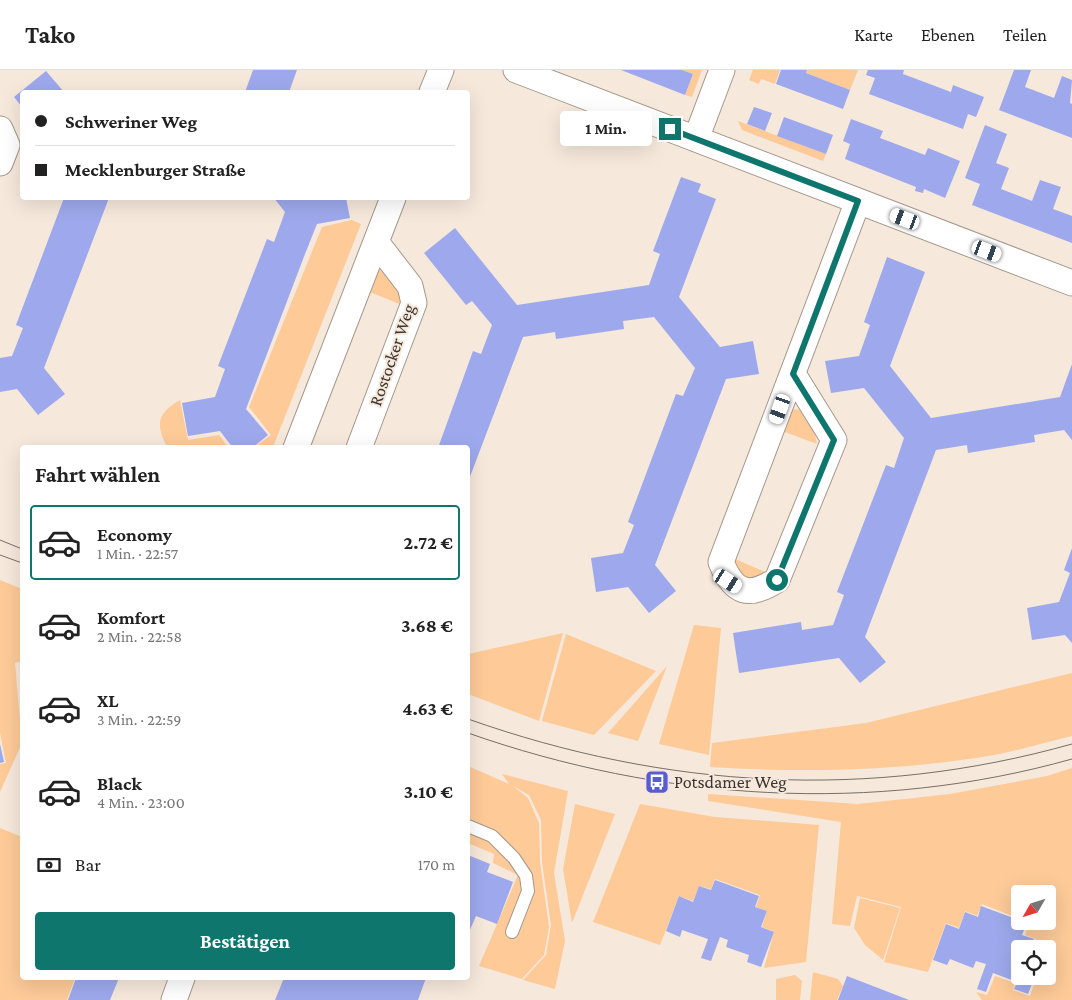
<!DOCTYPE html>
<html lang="de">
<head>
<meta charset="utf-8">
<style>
	:root { --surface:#fff; --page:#f2f2f2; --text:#222; --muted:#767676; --line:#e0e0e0; --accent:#0f766e }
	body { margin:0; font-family:"Crimson Pro",serif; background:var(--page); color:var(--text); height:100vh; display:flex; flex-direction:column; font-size:19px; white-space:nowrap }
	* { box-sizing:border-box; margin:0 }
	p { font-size:16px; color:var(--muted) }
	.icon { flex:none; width:28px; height:28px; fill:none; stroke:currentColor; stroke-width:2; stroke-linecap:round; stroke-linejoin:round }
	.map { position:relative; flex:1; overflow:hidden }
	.sheet { position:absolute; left:20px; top:375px; width:450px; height:535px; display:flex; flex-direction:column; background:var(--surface); border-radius:5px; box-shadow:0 5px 20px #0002 }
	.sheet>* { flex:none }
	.top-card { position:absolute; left:20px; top:20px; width:450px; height:110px; border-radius:5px; box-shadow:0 5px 20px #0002; display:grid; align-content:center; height:110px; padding:0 15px; background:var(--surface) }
	.needle { width:32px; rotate:231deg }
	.fabs { position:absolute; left:1011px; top:815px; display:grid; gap:10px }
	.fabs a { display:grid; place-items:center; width:45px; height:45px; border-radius:5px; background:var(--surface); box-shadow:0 5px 20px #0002; font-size:25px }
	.end { position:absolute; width:22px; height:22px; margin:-11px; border:6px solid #0f766e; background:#fff; box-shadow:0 0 0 2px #fff }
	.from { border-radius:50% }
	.bubble { position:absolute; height:35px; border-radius:5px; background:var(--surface); box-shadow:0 5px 20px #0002; font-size:16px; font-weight:700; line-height:35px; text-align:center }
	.car { position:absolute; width:15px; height:30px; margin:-15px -8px; border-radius:6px; box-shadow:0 0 4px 1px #0007; background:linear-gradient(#fff 24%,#345 0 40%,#fff 0 76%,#345 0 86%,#fff 0) }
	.top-card b { display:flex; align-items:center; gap:18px; height:48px; font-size:19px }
	.top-card b+b { border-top:1px solid var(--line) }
	.top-card i { width:12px; height:12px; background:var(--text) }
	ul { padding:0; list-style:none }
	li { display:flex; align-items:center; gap:15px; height:75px; margin:0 10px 8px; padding:0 5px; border:2px solid transparent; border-radius:5px }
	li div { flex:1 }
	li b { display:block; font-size:19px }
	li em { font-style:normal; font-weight:700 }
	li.current { border-color:var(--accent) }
	li>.icon { width:45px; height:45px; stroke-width:1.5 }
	h2 { padding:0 15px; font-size:22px; line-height:60px }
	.pay { display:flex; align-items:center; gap:12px; height:55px; padding:0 15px; font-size:19px }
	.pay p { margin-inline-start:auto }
	.cta { display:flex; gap:10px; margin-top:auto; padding:10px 15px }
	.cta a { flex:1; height:58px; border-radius:5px; background:var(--accent); color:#fff; font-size:20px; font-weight:700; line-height:58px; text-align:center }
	header { display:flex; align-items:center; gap:30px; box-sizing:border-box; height:70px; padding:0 25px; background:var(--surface); border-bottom:1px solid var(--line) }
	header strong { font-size:24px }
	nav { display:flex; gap:28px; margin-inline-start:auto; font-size:18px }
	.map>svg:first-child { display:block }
</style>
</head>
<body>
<header>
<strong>Tako</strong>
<nav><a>Karte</a><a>Ebenen</a><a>Teilen</a></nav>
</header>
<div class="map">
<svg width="1072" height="930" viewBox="0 0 1072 930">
	<rect width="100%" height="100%" fill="#f6e8db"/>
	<!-- green -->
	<path fill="#fdca98" d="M682,0h20l-10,27 -7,-2 8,-21z
		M753,0h27l-5,14 -14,-5 -2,5 -10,-4z
		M807,0h51l-8,20 -44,-17z
		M738,51l88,33 -3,7 -81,-31z
		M352,150l9,4 -88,223h-18l16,-12 -22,-28 73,-180z
		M375,199l13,4 16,21 -2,11 -35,-14z
		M180,330l8,40 31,-5 9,12h-61c-11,-22 -11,-33 13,-47z
		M790,339l13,1 10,15 4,19 -35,-13z
		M733,488l37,16 -8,7 -23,-3z
		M0,510l22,9v72l-7,2 7,80 -22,49v-28l6,-1 -6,-30z
		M694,555l27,3 -12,127 -50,-11z
		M563,563l-24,88 -71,-27v-40z
		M566,564l90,37 -62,64 -52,-14z
		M667,596l-29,75 -30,-8z
		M1072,603v63c-26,6 -52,14 -78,19 -93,16 -190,18 -284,12l2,-24 154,-20z
		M468,696l41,18 -7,-10 66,17 -14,82 11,68 -10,48 -32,-9 23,-25 5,-30 -9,-63 -1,-42 -12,-25 -16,-9 15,12 11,25 1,39 9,65 -5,28 -22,24 -43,-13 39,-91 -25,-12 1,-9 -26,-11z
		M1072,698v232h-90l-6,-8 11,3 8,-19 20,7 -2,7 17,6 7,-20h11v-27h-15l3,-10 -11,-4 4,-13 -2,-1h21v-27h-28v25l-38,-15 -5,12 -12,-5 -6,17 -13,-5 -18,49 -44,-10 17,-55 -44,-11 -7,30 -18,-2 9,-102 -133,-21v-7l150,10 92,-10 97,-18z
		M575,734l40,10 -43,109 -9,-54z
		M640,734l75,13 104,8 -13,137 -42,6 10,-36 -12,-5 5,-16 -11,-4 4,-12 -45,-16 -4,10 -12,-3 -6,15 -14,-5 -19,49 -67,-23z
		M0,758l22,9v141h53l-8,22h-67z
		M860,828l40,10 -17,52 -18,-15 -11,-17z
		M813,902l25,7 5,7 -6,14h-27z
		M795,905l7,6 -2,19h-24v-21z"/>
	<!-- building -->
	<path fill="#9da9ec" d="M253,0h44l-8,22h-44z
		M621,0h61l11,4 -8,21z
		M781,0h26l-1,3 44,17 -7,19 -67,-25z
		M868,0h36l-1,4 48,18 2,-7 31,12 -8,20 -8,-3 -5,15 -94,-35 6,-16 -9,-3z
		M1014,0h17l-6,17 29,11 8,-22 10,4 -2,23 2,1v34l-73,-28z
		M46,1l18,21h-42v15l-8,-10z
		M754,37l18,6 -7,18 -18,-7z
		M784,47l49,18 -7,19 -49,-18z
		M851,49l32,12 -3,7 45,17 3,-7 32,13 -15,37 -21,-9 -1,4 -8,-2 1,-4 -71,-28 5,-15 -7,-3z
		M985,55l22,9 -11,29 13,5 -8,21 31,12 8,-21 21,7 -8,22 19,7v27l-100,-38 8,-21 -15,-6z
		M681,107l20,7 -3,8 18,7 -37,98 41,50 33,-6 6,33 -33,5 -71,186 21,26 -27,22 -21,-26 -32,5 -5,-34 32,-5 11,-28 -6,-3 48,-128 7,2 12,-28 -41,-51 -31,4 1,8 -68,10 -1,-7 -32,5 -55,145v-34h-30l35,-97 8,3 11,-29 -20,-24 -6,4 -42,-52 31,-25 62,77 132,-20 11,-31 -7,-3z
		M64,128l8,1 37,-1 -65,170 21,26 -27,21 -21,-26 -17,3v-34l12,-2 11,-28 -7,-3z
		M274,128h72l4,20 -33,6 -12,30 -59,155 22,26 -16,13h-19l-13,-17 -32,5 -6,-33 33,-6 10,-28 -7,-3 49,-127 7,3 11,-30z
		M887,187l38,15 -35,94 41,52 129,-21 12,-33v76l-8,-10 -30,5 1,7 -67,11 -1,-8 -31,5 -71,187 21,25 -26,21 -21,-25 -100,15 -6,-40 68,-11 1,8 31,-5 11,-30 -7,-3 49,-127 8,3 10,-30 -40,-50 -33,5 -6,-32 34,-5 11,-31 -6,-3z
		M1072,478v95l-7,-8 -33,5 -5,-32 32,-6 11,-29 -6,-3z
		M0,674l4,18 -4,1z
		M468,785l22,9 -3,8 26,10 -16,42 -21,-8 -7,16 -1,-1z
		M715,810l44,16 -4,11 12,4 -6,16 13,5 -13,35 -14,-5 2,-7 -23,-8 2,-7 -8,-3 -9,24 -10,-3 7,-19 -26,-9 -2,7 -14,-6 13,-35 14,6 6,-16 12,4z
		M981,836l46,17 -5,12 12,4 -3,10h-11v27h15l-7,18 -14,-5 3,-7 -24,-9 -7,19 -9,-3 9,-25 -10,-3 -3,7 -23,-9 -3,6 -14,-5 13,-36 13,5 6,-17 13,5z
		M847,906l62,24h-71z
		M76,908h43l-9,22h-42z
		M284,908h142l-8,22h-143z"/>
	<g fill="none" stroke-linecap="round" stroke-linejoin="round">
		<!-- lane casing -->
		<g stroke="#a4978b" stroke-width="14">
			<path id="lane" d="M468,756l24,10 22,22 12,18 2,15 -16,41"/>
		</g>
		<!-- street casing -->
		<g stroke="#a4978b" stroke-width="27">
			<path id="street" d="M516,0l556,213
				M432,22l9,-22
				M0,59l7,16 -7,18
				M696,69l26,-69
				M793,304l41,66 -57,140c-28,18 -43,14 -56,-18l137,-361
				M296,378l97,-250
				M359,378l55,-145 -4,-17 -34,-44
				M174,930l8,-22"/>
		</g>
		<!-- lane -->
		<use href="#lane" stroke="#fff" stroke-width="12"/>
		<!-- street -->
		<use href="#street" stroke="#fff" stroke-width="25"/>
		<!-- tram -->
		<path stroke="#776f68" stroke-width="1" d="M0,470l22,9
			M0,485l22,8
			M468,649c198,70 401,82 604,25
			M468,663c193,68 405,82 604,26"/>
	</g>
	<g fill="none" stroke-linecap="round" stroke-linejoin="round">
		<!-- route -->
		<path stroke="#0f766e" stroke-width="6" d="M670,59l188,72 -65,173 41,66 -57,140"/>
	</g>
	<!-- icons -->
	<defs>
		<g id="bus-square" transform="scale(1.25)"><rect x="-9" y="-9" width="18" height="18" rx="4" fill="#575cd3" stroke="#f6e8db"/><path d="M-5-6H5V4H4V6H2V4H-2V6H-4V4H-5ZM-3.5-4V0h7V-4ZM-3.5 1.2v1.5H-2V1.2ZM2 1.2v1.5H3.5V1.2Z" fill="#fff"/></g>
	</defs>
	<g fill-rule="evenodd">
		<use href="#bus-square" x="657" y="712"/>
	</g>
	<g text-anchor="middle" stroke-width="4" stroke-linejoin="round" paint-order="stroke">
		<!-- street labels -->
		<g font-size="18" fill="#3a3530" stroke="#f6e8db">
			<text transform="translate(392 285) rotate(-71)" y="6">Rostocker Weg</text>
		</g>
		<!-- poi labels -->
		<g font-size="18" fill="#3a3530" stroke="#f6e8db" text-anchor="start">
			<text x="674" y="718">Potsdamer Weg</text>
		</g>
	</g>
</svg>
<div class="fabs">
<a><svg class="needle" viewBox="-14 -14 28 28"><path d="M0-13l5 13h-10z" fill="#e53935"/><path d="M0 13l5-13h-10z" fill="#767676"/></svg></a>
<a><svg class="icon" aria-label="locate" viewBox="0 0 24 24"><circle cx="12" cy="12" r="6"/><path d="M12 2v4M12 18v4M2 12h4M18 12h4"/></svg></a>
</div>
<i class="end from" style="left:777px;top:510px"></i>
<i class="end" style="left:670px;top:59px"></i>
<div class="bubble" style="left:560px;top:41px;width:92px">1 Min.</div>
<i class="car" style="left:905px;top:149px;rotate:291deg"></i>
<i class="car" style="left:987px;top:181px;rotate:111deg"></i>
<i class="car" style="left:780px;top:339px;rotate:200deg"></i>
<i class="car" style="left:728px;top:511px;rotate:123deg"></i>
<div class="top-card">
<b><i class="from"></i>Schweriner Weg</b>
<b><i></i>Mecklenburger Straße</b>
</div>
<section class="sheet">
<h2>Fahrt wählen</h2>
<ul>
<li class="current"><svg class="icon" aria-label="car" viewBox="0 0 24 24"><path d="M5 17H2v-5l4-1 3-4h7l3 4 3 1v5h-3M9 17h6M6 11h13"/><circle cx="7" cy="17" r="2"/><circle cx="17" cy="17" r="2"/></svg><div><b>Economy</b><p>1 Min. · 22:57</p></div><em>2.72 €</em></li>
<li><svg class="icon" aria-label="car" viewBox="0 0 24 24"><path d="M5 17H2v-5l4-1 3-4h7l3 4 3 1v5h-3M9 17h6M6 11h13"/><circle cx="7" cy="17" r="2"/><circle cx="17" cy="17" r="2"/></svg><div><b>Komfort</b><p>2 Min. · 22:58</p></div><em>3.68 €</em></li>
<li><svg class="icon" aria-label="car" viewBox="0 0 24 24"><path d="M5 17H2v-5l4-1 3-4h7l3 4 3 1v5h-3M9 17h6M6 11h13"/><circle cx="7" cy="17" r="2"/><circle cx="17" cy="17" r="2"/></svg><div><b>XL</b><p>3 Min. · 22:59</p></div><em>4.63 €</em></li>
<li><svg class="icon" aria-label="car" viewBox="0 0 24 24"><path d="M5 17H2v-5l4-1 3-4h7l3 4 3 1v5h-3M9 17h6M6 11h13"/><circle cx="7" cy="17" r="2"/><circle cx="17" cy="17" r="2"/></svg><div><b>Black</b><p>4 Min. · 23:00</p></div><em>3.10 €</em></li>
</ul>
<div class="pay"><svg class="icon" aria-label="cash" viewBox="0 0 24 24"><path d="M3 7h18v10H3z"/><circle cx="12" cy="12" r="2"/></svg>Bar<p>170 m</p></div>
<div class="cta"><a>Bestätigen</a></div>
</section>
</div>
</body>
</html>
